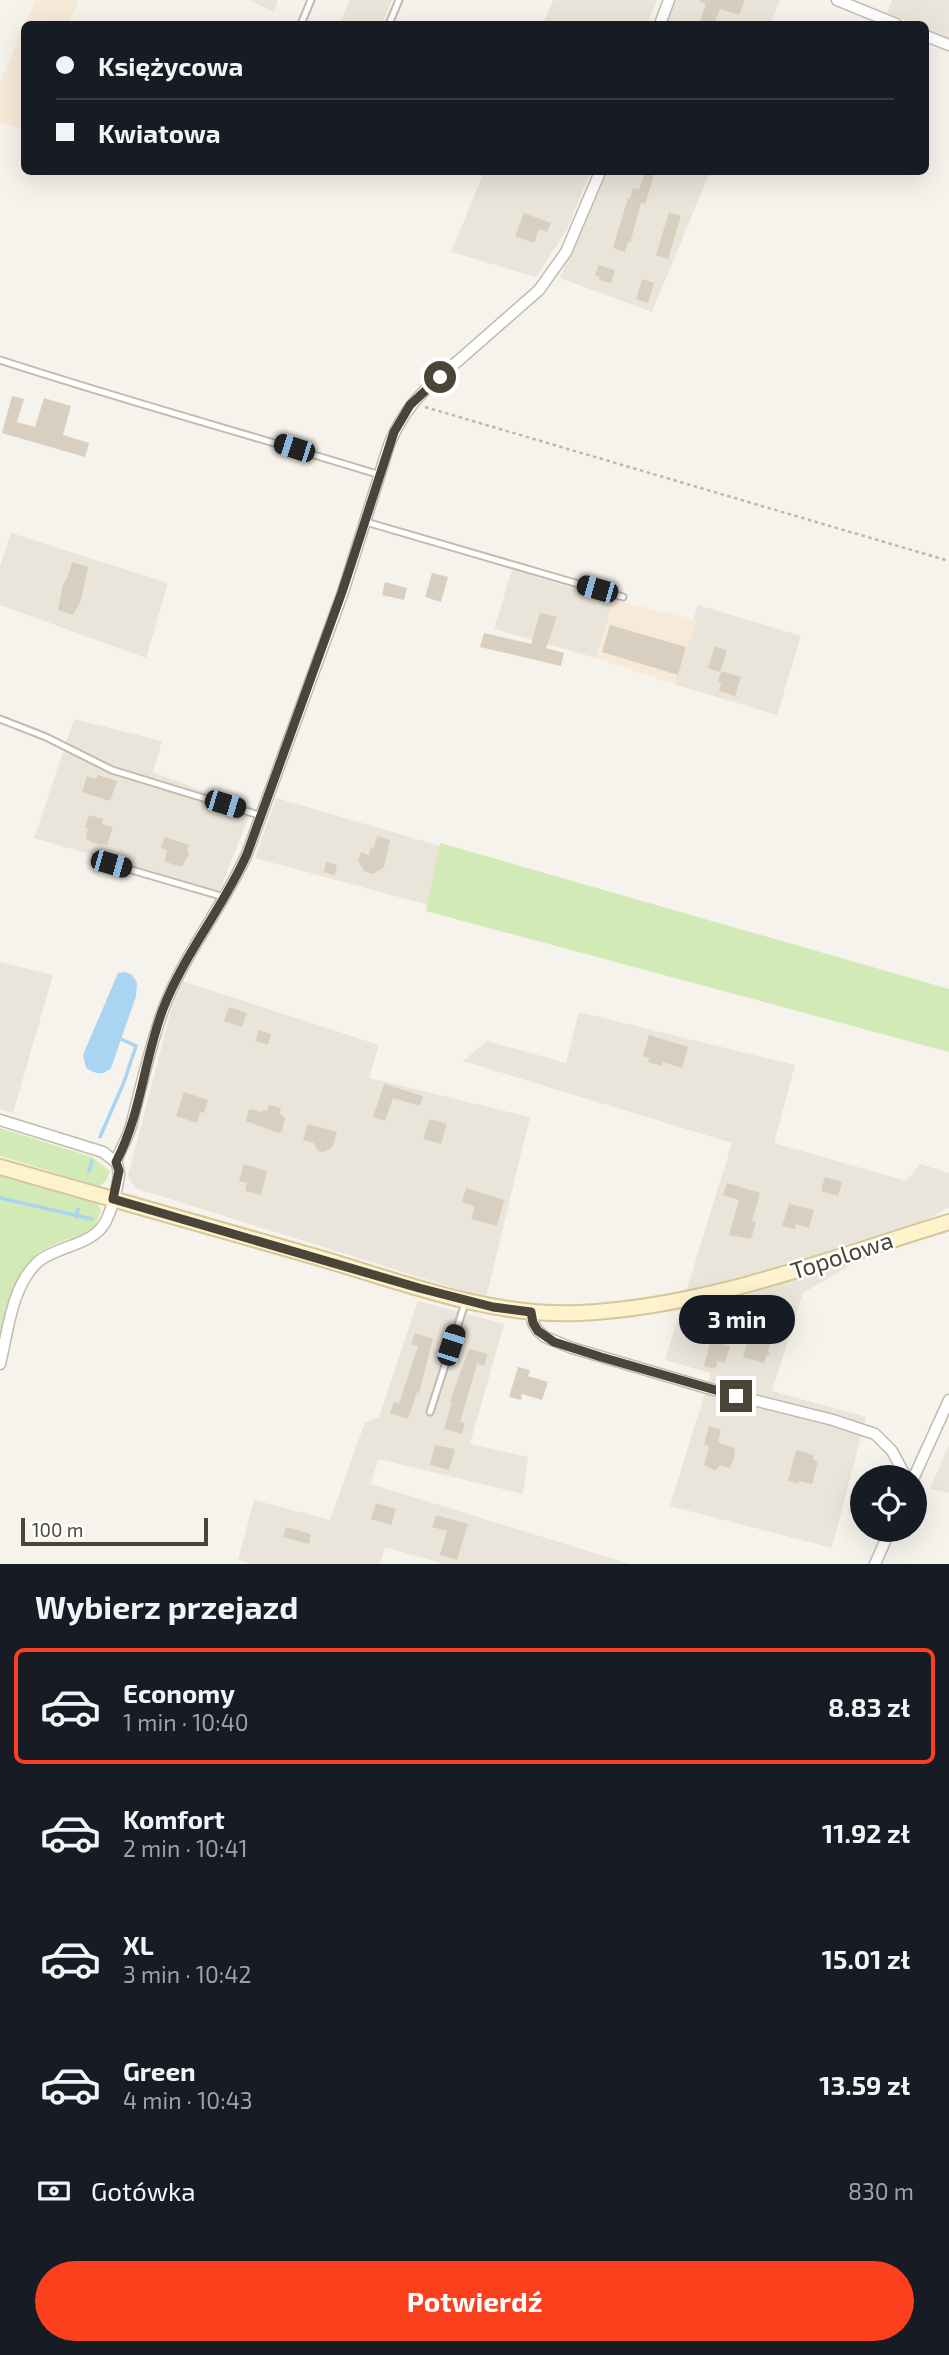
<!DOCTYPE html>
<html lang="pl">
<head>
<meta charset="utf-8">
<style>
	:root { --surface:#171b24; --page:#242831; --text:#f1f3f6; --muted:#9ea1a6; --line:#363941; --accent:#fc3f1d }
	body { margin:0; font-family:"Exo 2",sans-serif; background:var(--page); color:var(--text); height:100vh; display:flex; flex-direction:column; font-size:26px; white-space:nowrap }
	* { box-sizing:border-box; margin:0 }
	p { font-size:23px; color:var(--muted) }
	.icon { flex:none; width:38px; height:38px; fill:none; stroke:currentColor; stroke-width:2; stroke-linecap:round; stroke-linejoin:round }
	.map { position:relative; height:1564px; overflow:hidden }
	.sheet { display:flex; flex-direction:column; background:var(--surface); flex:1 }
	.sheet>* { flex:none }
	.hud { position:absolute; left:21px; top:21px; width:908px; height:154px; border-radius:10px; box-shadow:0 7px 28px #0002; display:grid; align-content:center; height:154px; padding:0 35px; background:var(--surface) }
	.fabs { position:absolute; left:850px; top:1465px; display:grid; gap:14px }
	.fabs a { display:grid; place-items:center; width:77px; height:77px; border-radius:50%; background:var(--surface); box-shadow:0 7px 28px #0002; font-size:35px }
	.scale { position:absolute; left:21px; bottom:18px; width:187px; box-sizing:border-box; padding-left:7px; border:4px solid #4b4439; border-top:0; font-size:19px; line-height:24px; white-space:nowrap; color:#4b4439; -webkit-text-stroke:5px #fff; paint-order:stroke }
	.end { position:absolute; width:32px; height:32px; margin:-16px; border:9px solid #4b4439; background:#fff; box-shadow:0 0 0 4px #fff }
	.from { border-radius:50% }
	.bubble { position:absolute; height:49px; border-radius:24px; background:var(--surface); box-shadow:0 7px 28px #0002; font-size:23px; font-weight:700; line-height:49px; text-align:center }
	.car { position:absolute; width:21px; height:42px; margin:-21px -10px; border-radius:9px; box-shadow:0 0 5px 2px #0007; background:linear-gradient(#222 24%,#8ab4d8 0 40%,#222 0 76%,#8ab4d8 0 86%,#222 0) }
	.hud b { display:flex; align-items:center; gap:24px; height:66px; font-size:26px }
	.hud b+b { border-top:2px solid var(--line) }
	.hud i { width:18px; height:18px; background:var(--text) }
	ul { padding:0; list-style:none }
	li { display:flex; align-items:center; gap:21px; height:116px; margin:0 14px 10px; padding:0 21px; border:4px solid transparent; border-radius:10px }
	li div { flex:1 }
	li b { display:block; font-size:26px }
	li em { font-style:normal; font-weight:700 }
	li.selected { border-color:var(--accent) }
	li>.icon { width:63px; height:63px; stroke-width:1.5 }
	h2 { padding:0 35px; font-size:32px; line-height:84px }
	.pay { display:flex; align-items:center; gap:18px; height:77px; padding:0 35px; font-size:26px }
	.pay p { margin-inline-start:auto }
	.primary-button { display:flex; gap:14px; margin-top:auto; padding:14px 35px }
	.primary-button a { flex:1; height:80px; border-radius:42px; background:var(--accent); color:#fff; font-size:28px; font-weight:700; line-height:80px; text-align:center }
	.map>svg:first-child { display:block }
</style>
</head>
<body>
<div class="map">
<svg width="949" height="1564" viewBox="0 0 949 1564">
	<rect width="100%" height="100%" fill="#f6f3ec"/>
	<!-- residential -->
	<path fill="#eae5da" d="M249,0h29l-4,12z
		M350,0h42l-10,24h-42z
		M553,0h104l-10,24h-104z
		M676,0h104l-10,24h-104z
		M892,0h57v38l-23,-9v-5h-11l-28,-11z
		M484,172h106l-22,56 -32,49 -85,-25z
		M605,172h105l-58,140 -92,-34z
		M11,533l157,50 -22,75 -146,-53v-38z
		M512,570l102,30 -18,58 -102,-29z
		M698,605l103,31 -24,79 -103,-31z
		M74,719l88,22 -9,31 87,33 13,1 -34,86 -185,-54z
		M276,798l171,50 -15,58 -177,-48z
		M0,962l53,13 -40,138 -13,-4z
		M179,980l200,65 -10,33 161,39 -44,181 -351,-110 -7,-12z
		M579,1012l216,53 -21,78 132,38 14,-17 29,9v34l-146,86 -31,98 94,26 -34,131 -162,-42 41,-133 -46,-13 67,-217 -269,-82 24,-20 79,22z
		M418,1301l86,23 -34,120 58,13 -5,37 -145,-35 -7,25 259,80h-186l-59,-17 -5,17h-129l-13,-4 16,-60 76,20 35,-98 14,-5z
		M949,1445v48l-19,-4z"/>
	<!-- commercial -->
	<path fill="#f7ead8" d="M36,0h43l-11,24h-43z
		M24,26v101l-1,2 -23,-6v-40z
		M614,600l83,20 -23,64 -78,-26z"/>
	<!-- green -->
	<path fill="#d2eab5" d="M440,843l509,146v63l-523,-141z
		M0,1128l92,29 18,14 -4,10 -7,5 -99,-30z
		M0,1174l92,26 6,3 3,8 -6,16c-17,11 -38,14 -55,25 -28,18 -32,60 -40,89z"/>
	<!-- water -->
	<path fill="#a9d4f2" d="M124,972l7,2 6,8 -1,14 -25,72c-9,8 -15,6 -25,0l-3,-13 35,-82z"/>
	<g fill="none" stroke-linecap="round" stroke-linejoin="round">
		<!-- stream -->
		<path stroke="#a9d4f2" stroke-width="3.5" d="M100,1137l24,-55 12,-36 -15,-7
			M89,1171l3,-10
			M0,1198l92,21
			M76,1217l2,-8"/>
	</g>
	<!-- building -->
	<path fill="#d8cfc1" d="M700,0h45l-6,15 -19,-6 -6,15h-15l7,-20 -7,-2z
		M645,172h10l-10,32 -4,-1 -11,40 -2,-1 -3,10 -12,-4 15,-50 2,1 3,-11 6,2z
		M669,212l12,4 -13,43 -12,-4z
		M524,213l27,10 -4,9 -8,-3 -5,14 -19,-7z
		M598,265l17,5 -4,13 -12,-3 1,-3 -5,-1z
		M642,279l12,4 -6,20 -12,-4z
		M12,396l12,3 -7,23 18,5 9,-29 27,8 -8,29 26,8 -4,14 -83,-24z
		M72,562l16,5 -7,33 -8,15 -15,-5 5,-26 5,-8z
		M432,573l16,4 -7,25 -16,-5z
		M385,582l22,6 -3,12 -22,-5z
		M540,613l17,4 -11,31 18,5 -3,13 -81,-19 4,-14 47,11z
		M610,625l76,22 -8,28 -76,-23z
		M715,646l12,4 -7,22 -12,-4z
		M721,671l20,6 -6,19 -16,-5 2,-8 -3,-1z
		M98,775l19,6 -7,20 -28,-9 5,-16 9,3z
		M89,815l14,4 -1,5 11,3 -6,18 -13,-2 -8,-4 2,-11 -3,-1z
		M377,836l13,4 -6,27 -11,7 -9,-3 -6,-10 3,-9 8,3 2,-8 3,1z
		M165,837l24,8 -2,6 2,3 -7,13 -17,-5 2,-12 -6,-2z
		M326,862l11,3 -2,10 -11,-3z
		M229,1007l18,6 -5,14 -18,-6z
		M259,1030l12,4 -3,11 -13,-4z
		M649,1035l39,12 -6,21 -19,-6 -2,4 -13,-4 1,-4 -6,-2z
		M384,1084l39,12 -3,10 -27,-8 -8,23 -12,-4z
		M184,1092l24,8 -4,13 -4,-1 -3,11 -21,-7z
		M269,1105l12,3 -1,6 5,4 -3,13 -3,2 -33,-12 3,-12 13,3 1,-2 4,1z
		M430,1119l17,5 -6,20 -18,-5z
		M308,1124l29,8 -5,16 -9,4 -5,-1 -4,-8 -11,-3z
		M244,1164l23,7 -6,24 -16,-4 2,-8 -8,-2z
		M825,1177l17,5 -4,14 -17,-5z
		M727,1183l33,10 -8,28 4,1 -5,17 -22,-4 10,-35 -16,-5z
		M466,1188l38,12 -7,26 -26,-7 4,-12 -13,-5z
		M789,1204l25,6 -5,18 -13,-4 -1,5 -13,-3z
		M752,1327l13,4 -3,8 9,3 -3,8 2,4 -4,2 -2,7 -21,-6z
		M415,1333l18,6 -14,54 -2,-1 -9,27 -18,-6 4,-11 5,2 19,-58 -7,-2z
		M712,1336l11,2 2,7 5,1 -5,17 -7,-2 -3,8 -11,-3z
		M469,1349l19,5 -4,12 -7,-2 -17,58 5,1 -3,11 -18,-5 8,-27 -2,-1z
		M518,1367l12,3 -2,6 20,6 -6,18 -20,-6 -1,6 -12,-3z
		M709,1426l12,4 -3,11 3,3 14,4 -1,12 -5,8 -9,-3 -5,6 -11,-6 5,-19 -5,-2z
		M435,1445l20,4 -6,21 -19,-5z
		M796,1450l18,5 -1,5 5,1 -6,23 -13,-3 -1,3 -10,-3z
		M376,1503l20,6 -5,16 -20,-6z
		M436,1515l32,9 -11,36 -17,-5 7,-24 -15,-4z
		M286,1527l25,7 -2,10 -26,-7z"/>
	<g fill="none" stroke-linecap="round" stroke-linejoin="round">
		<!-- lane casing -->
		<g stroke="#c2bbae" stroke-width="9">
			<path id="lane" d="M301,24l10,-24
				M389,24l10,-24
				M0,360c126,41 254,76 380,115
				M366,522l257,75
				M0,719l46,18 66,33 150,46
				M111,864l113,33
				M430,1412l35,-109"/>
		</g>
		<!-- street casing -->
		<g stroke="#c2bbae" stroke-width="13">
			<path id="street" d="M837,0l59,24
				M660,24l9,-24
				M926,36l23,9
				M0,1120l103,32 13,10
				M531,1312l2,11 5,8 7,6 27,11 142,42 119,30 42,14 17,17 14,26
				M0,1364c8,-33 12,-80 39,-103 20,-16 54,-15 67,-40 6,-13 11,-32 13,-46 0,-5 -3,-11 -2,-15 3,-11 11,-22 14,-34 10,-38 18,-76 31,-113 20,-57 60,-104 85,-159l96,-262 46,-147c9,-23 20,-39 37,-56l113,-99 27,-38 34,-80
				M914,1477l35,-77
				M875,1564l15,-34"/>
		</g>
		<!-- secondary casing -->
		<g stroke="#d6c79b" stroke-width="18">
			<path id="secondary" d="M0,1167c105,30 211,60 316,90 86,25 173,60 263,56 128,-6 249,-54 370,-91"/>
		</g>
		<!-- path -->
		<path stroke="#c4b79f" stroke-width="2.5" stroke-dasharray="3.5 3.5" stroke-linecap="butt" d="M425,407l524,154"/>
		<!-- lane -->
		<use href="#lane" stroke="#fff" stroke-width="5"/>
		<!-- street -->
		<use href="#street" stroke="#fff" stroke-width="10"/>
		<!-- secondary -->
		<use href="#secondary" stroke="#fff3cd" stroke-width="14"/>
	</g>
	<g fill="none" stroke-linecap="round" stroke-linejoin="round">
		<!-- route -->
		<path stroke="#4b4439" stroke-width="9" d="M440,377l-30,28 -16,27 -52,160 -95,262c-24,54 -63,100 -84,155 -19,50 -22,106 -47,153l3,9 -6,28 306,89 74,19 38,5 2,11 5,8 16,11 47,15 135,39"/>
	</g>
	<g text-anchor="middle" stroke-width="5" stroke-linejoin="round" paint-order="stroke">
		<!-- street labels -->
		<g font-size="24" fill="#4b4439" stroke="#fff">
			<text transform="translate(842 1256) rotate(-18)" y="8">Topolowa</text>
		</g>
	</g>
</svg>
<div class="fabs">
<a><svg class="icon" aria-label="locate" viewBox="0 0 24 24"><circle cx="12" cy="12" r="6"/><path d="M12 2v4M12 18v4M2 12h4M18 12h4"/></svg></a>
</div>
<div class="scale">100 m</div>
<i class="end from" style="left:440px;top:377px"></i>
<i class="end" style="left:736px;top:1396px"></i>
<div class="bubble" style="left:679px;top:1295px;width:116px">3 min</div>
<i class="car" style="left:294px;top:448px;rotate:288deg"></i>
<i class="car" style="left:597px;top:589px;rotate:286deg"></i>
<i class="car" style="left:225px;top:804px;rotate:107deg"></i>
<i class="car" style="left:111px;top:864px;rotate:106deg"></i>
<i class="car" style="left:451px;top:1345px;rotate:18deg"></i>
<div class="hud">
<b><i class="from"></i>Księżycowa</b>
<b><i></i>Kwiatowa</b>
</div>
</div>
<section class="sheet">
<h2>Wybierz przejazd</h2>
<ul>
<li class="selected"><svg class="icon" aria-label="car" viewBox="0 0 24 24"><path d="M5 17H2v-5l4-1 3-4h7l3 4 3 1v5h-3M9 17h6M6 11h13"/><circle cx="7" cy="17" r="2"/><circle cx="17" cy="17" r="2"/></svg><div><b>Economy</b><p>1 min · 10:40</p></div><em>8.83 zł</em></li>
<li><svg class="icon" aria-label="car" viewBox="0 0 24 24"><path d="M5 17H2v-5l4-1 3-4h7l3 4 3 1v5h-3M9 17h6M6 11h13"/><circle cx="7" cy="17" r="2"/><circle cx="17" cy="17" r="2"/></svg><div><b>Komfort</b><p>2 min · 10:41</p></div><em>11.92 zł</em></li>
<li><svg class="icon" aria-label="car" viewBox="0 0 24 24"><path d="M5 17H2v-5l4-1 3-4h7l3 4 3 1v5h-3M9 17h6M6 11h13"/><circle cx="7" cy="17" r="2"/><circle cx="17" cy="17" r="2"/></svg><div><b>XL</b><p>3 min · 10:42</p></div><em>15.01 zł</em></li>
<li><svg class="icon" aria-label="car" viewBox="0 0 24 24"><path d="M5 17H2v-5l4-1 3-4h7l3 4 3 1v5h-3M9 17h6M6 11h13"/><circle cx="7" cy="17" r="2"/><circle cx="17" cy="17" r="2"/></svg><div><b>Green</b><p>4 min · 10:43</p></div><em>13.59 zł</em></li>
</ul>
<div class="pay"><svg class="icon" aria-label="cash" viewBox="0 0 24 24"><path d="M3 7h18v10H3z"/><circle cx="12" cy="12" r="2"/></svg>Gotówka<p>830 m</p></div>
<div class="primary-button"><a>Potwierdź</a></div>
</section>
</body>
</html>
